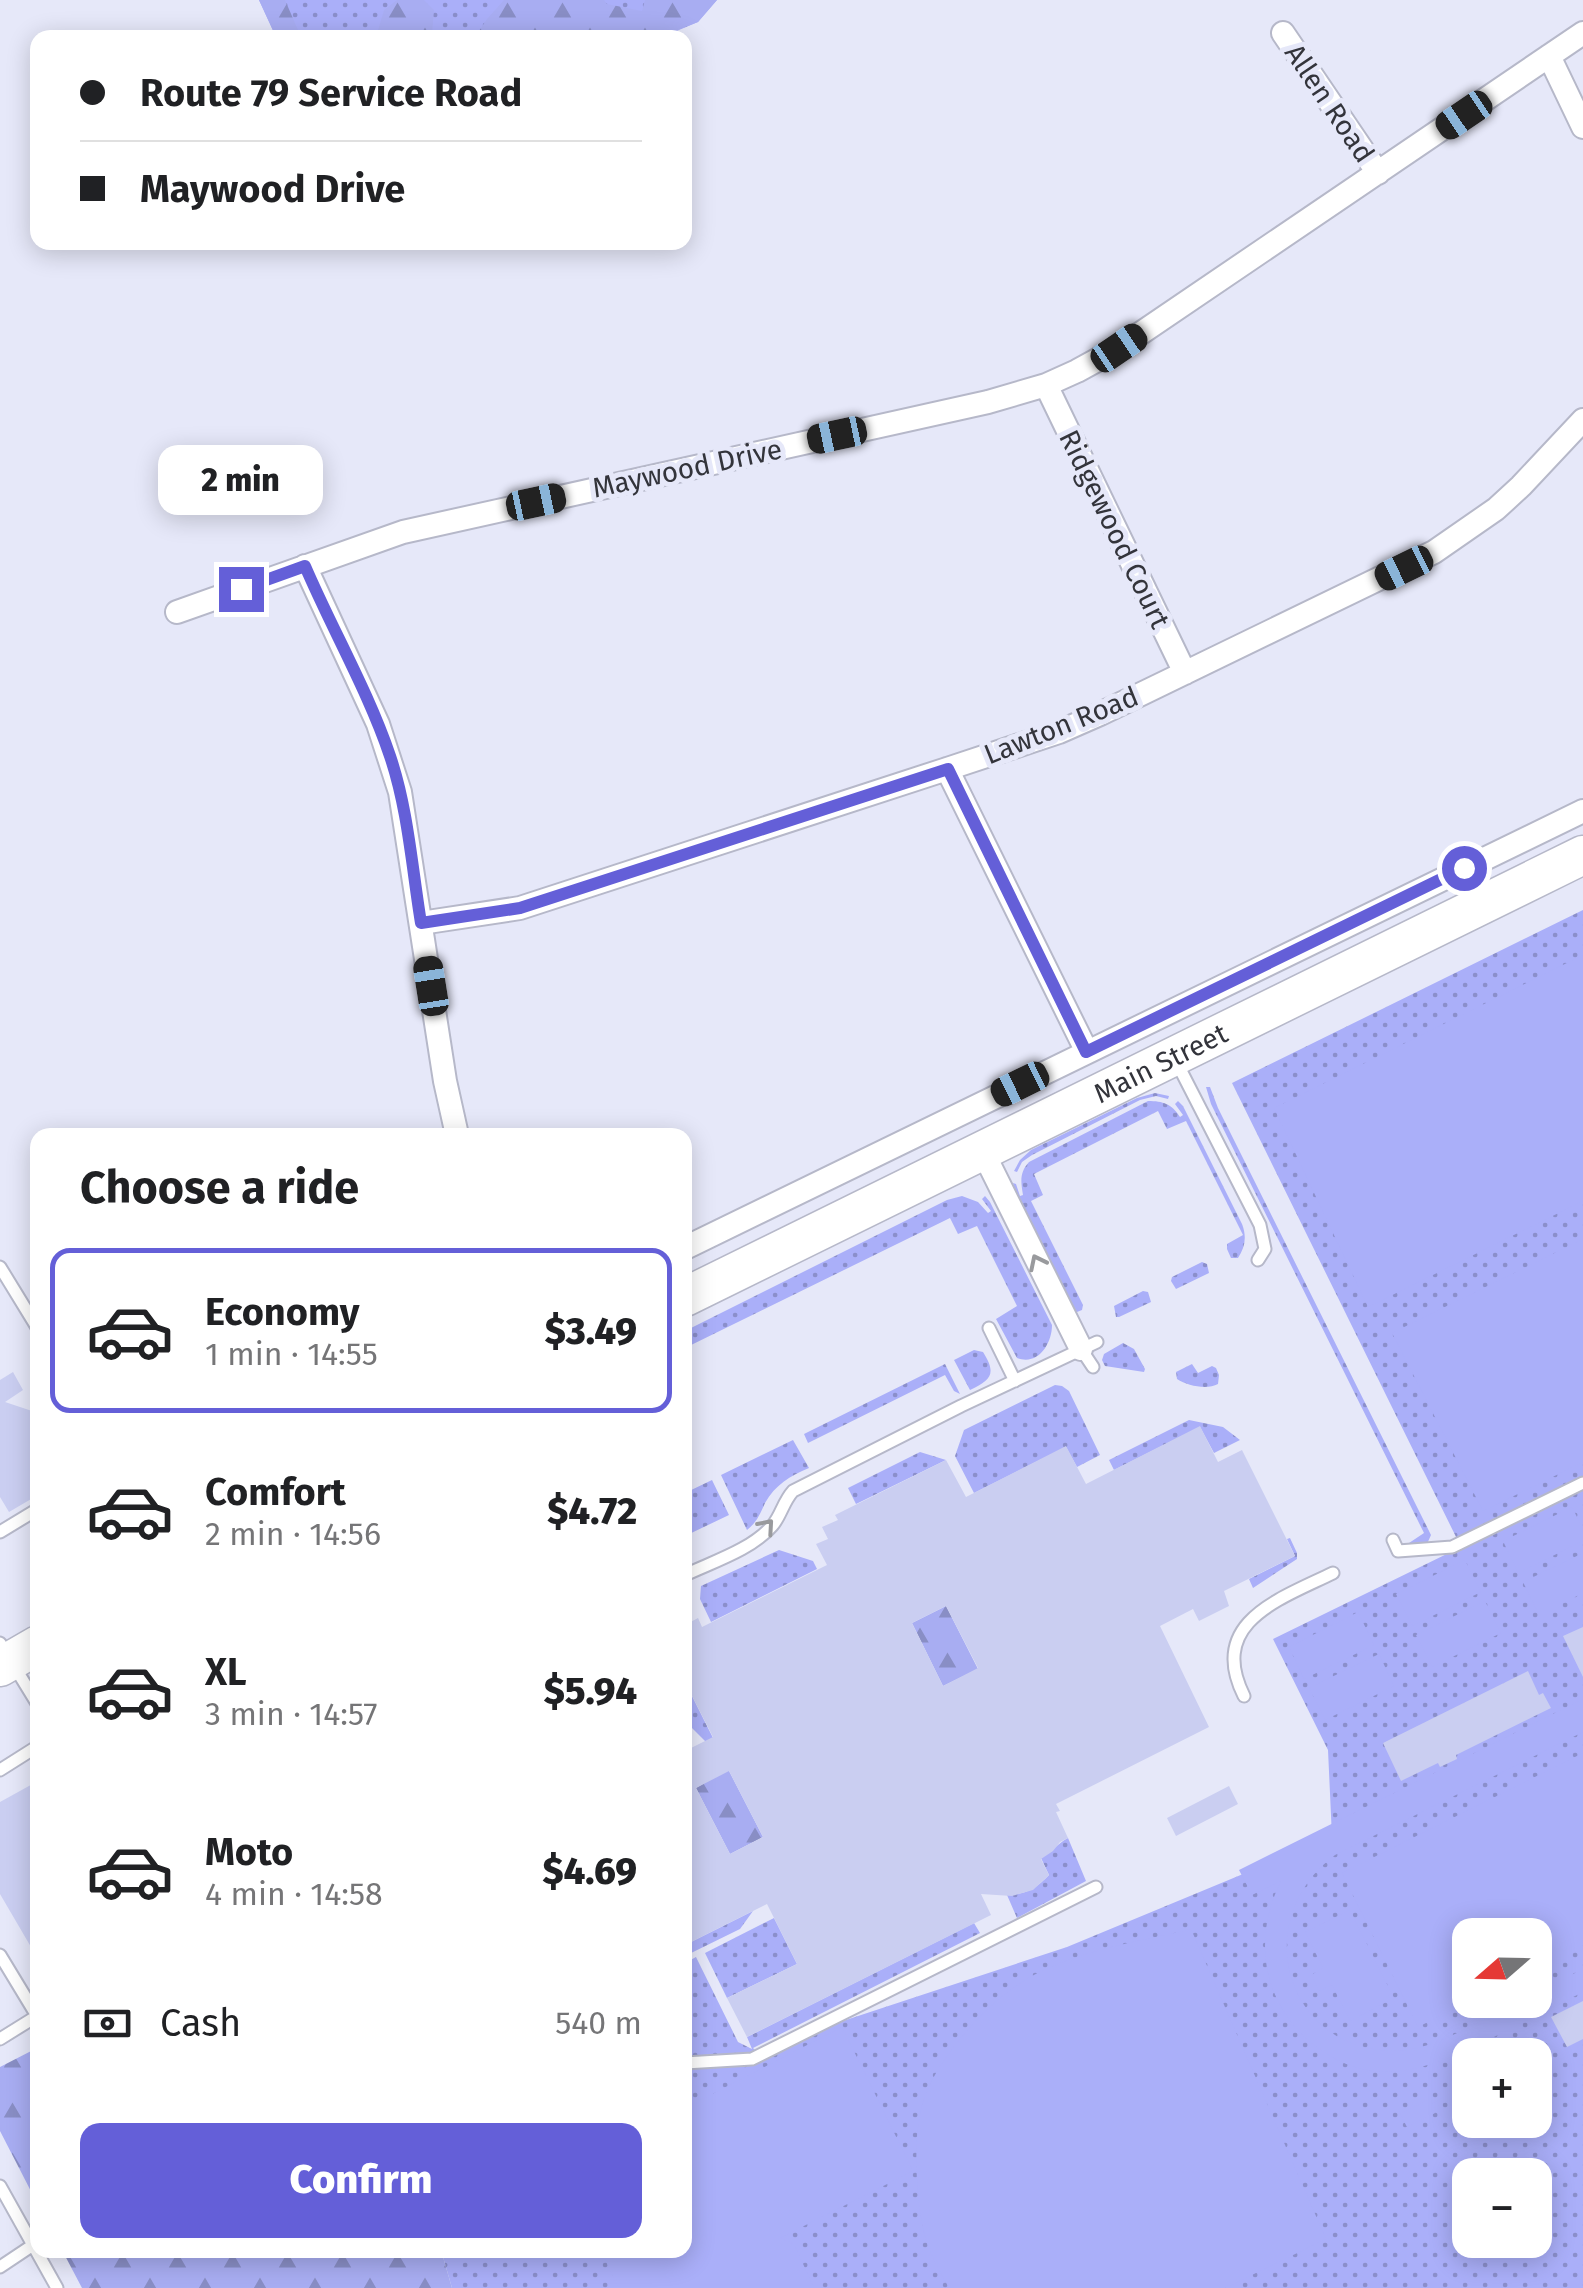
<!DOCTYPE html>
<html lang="en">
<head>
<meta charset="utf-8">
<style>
	:root { --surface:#fff; --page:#f6f6f6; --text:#202124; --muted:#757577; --line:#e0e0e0; --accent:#645fd8 }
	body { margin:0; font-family:"Fira Sans",sans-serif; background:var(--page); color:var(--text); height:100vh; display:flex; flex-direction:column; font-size:38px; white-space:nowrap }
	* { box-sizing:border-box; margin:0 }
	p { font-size:32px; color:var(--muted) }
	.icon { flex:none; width:55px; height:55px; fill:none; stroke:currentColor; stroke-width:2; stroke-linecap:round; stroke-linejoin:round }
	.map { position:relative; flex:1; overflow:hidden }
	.drawer { position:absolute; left:30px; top:1128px; width:662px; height:1130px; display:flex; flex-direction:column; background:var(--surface); border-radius:20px; box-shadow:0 5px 25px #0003 }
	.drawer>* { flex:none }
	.hud { position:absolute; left:30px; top:30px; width:662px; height:220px; border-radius:20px; box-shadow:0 5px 25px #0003; display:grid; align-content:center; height:220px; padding:0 50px; background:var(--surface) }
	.needle { width:65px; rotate:250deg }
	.fabs { position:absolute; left:1452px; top:1918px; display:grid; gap:20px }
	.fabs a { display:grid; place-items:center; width:100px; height:100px; border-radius:20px; background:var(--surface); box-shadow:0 5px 25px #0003; font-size:50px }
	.end { position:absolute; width:45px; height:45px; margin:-22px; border:12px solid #645fd8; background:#fff; box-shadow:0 0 0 5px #fff }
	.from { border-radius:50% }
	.bubble { position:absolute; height:70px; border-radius:20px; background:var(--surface); box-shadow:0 5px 25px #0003; font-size:32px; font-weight:800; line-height:70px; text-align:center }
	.car { position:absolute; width:30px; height:60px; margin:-30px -15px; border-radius:12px; box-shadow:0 0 8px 2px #0007; background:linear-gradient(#222 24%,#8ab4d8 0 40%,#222 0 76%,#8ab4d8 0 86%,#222 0) }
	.hud b { display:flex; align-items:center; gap:35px; height:95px; font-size:38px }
	.hud b+b { border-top:2px solid var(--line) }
	.hud i { width:25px; height:25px; background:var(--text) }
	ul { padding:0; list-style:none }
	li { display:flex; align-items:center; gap:30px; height:165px; margin:0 20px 15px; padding:0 30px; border:5px solid transparent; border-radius:20px }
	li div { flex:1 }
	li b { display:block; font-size:38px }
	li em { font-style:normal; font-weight:800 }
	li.on { border-color:var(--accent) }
	li>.icon { width:90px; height:90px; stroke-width:1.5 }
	h2 { padding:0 50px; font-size:45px; line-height:120px }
	.pay { display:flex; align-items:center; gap:25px; height:110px; padding:0 50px; font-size:38px }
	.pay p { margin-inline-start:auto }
	.primary-button { display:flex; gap:20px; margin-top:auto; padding:20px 50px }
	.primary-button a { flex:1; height:115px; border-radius:20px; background:var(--accent); color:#fff; font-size:40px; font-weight:800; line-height:115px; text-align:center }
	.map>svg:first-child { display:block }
</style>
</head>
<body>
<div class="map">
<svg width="1583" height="2288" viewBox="0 0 1583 2288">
	<defs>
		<pattern id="green-dots" width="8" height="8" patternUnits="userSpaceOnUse" patternTransform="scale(2.5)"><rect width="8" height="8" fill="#aaaff9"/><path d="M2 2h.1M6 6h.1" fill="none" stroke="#8b8fcb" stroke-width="1.8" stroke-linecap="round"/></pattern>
		<pattern id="forest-firs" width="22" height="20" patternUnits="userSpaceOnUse" patternTransform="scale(2.5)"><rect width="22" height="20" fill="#a8adf2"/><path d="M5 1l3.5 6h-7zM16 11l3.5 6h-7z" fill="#898ec5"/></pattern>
	</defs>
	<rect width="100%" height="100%" fill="#e6e8f9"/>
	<!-- green -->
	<path fill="url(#green-dots)" fill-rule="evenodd" d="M259,0h458l-19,22 -38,16 -384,-1z
		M1583,910v1378h-1131l-11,-38h244v-181l20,-12 -20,1v-95l11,-6 42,85 14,7 -5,-12 227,-114 6,10 -227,115 2,2 312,-103 265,-110 -4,-87 -55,-111 188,-92 -229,-464zM1470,1935h65v65h-65zM1470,2055h65v65h-65zM1470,2175h65v65h-65z
		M1206,1087h4l8,21 213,427 -4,9 -21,1 18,-12 -213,-429z
		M1155,1093l14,3 -1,3 -12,-3 -16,4 -108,55 -10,7 -5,10 -3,-1 6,-11 11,-10 106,-52z
		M1148,1101c15,0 24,3 32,16l3,-2 -8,-11 3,-3 5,5 59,118c5,13 3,23 -4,34h-7l-4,-9v-5l16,-9 -57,-114 -19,8 -9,-18 -124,63 9,21 -12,6 52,104 -1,5 -5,2 -4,-2 -58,-118 -2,-9 3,1 4,12 3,-1c-2,-13 -4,-22 6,-33z
		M962,1196l16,6 10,11 3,-2 -9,-12 3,-3 5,6 62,123c0,19 -14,41 -35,33l-21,-39 21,-13 -40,-80 -19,8 -8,-16 -265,130v-17l262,-131z
		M1202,1262l5,2 2,9 -33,16 -5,-8 1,-4z
		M1143,1291l5,1 3,10 -32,15h-3l-2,-11z
		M1123,1343l11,6 11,20 -1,3 -39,-6 -3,-6 2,-6z
		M974,1350l9,2c14,22 8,28 -13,38l-16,-30z
		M945,1364l15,30 -6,-3 -9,-16 -137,68 -4,-9z
		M1192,1364l6,9 14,-7 4,2 3,7 -1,9c-11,6 -30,2 -41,-5l-1,-7z
		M1055,1385l7,1 7,5 31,64 -23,12 -11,-20 -92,46 -19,-37 9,-26z
		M1189,1420l34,7 17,13 -26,13 -14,-26 -86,43 -5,-10z
		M793,1440l16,28c-19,8 -34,17 -44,35 -5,11 -8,19 -18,27l-26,-55z
		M920,1452l26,8 -90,44 -8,-16z
		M712,1480l17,35 -44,21v-43z
		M1290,1538l7,15v6l-44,29 -4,-9 46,-23 -8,-17z
		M779,1550l34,11 4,8 -106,53 -11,-23 1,-13z
		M690,1692l34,68 -39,-39v-27z
		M1068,1838l18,43 -69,37 -10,-23c19,-1 29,-6 42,-20l-8,-17c11,-6 17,-15 27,-20z
		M753,1911l-13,18 -55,27v-11z
		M774,1918l23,46 -70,34 -22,-45z"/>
	<!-- forest -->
	<path fill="url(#forest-firs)" d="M259,0h26l16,37h-25z
		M397,0h27l10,10 -2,24 3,3h-59l8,-27z
		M504,0h100l3,4 35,7 3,-11h72l-19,22 -38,15h-185l12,-18z
		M946,1606l32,63 -35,17 -31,-63z
		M728,1769l35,68 -33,17 -34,-66z
		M37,2048v155l-37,-72v-64z
		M62,2250h379l11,38h-370z"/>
	<!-- pitch -->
	<path fill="#aaaff9" d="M1583,955v246l-215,106 -94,-199z
		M1583,1239v223l-100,49 -91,-178z
		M1572,1507l11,22v12l-65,32 -15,-32z
		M1583,1553v40l-44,22 -16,-33z
		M1465,1560l16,32 -69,34 -16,-32z
		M1485,1601l16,32 -69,34 -16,-32z
		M1358,1612l16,33 -70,34 -15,-32z
		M1379,1654l15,32 -69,34 -16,-32z
		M1583,1699v33l-248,123c-86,64 -51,195 59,196 41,0 90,-33 126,-51h15v-7l48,-24v23c-30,15 -59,30 -89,45 -57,28 -114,55 -173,13 -19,-13 -34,-30 -44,-51 -18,-38 -15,-80 4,-118l-29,14 -13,-25z
		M1583,1753v192l-48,24v-34h-65v65h2l-54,27 -76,-154z
		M1350,1910l44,88 -44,23 -18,-36 -13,6 -8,-16 12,-7 -18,-36z
		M1191,1929l135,310 -101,49h-276c-8,-15 -18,-31 -23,-48 -10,-36 -15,-109 -1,-144 16,-43 66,-97 105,-119 49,-27 107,-35 161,-48z
		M842,2027l71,144 -133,67 14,6 20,44h-196l-17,-38h84v-46l13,3 -13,-26v-73z
		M1470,2084v6l-37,18 2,5 -28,14 -7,-13 28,-14 3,4z"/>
	<!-- building -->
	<path fill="#cacef1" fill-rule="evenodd" d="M13,1372l10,18 -18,12 33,11v48l-8,8 8,13v13l-29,17 -9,-15v-117z
		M1200,1426l18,36 24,-12 53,106 -71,35 5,15 -30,15 -6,-12 -33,17 49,101 -153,77 4,7 -4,1 12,26 -8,4 -7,9 -12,8 8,16 -16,15 -21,6 -31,-2 10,21 -244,122 -20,-39 70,-34 -30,-60 -82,41v-194l28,-14 -23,-45 -5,2v-69l13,-7 4,9 125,-62 -11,-21 12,-5 -6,-12 16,-7 -3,-5 111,-55 20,37 100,-51 20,38zM946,1606l32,62 -35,18 -31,-63zM729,1771l34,66 -33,17 -34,-66z
		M1583,1627v50l-20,-41z
		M1528,1671l11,24 4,-2 8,15 -95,47 1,4 -17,8 -2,-4 -37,18 -18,-38z
		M38,1781v178l-38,-65v-92z
		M1229,1786l9,18 -62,32 -9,-18z
		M1583,2001v38l-16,8 -16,-30z"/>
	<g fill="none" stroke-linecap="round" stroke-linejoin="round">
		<!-- lane casing -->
		<g stroke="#b6b8c9" stroke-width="15">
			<path id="lane" d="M1177,1063l83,162 5,24 -7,11
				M0,1267l38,62
				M989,1328l26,53
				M1081,1349l12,18
				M0,1532l38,-23
				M1393,1540l5,11 54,-4 131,-64
				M685,1575c27,-13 66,-25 87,-49 9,-10 11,-24 21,-35l168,-85 136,-64
				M0,1643l38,62
				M1244,1696c-37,-74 36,-97 89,-123
				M0,1770l38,-24
				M0,1955l37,61 -37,23
				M685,2063l67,-4 344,-172
				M0,2186l57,102
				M0,2267l33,-22"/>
		</g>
		<!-- street casing -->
		<g stroke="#b6b8c9" stroke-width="26">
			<path id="street" d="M1283,33l95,140
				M1549,56l34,71
				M1046,385l139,288
				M305,566l73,158 22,68 45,289 12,54
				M177,612l226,-80 585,-130 58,-17 31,-14 42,-23 464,-315
				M947,769l140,283
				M421,923l99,-15 427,-139 112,-37 41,-18 334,-162 62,-43 25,-23 62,-66
				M982,1150l99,199
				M685,1248l898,-437"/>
		</g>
		<!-- primary casing -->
		<g stroke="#b6b8c9" stroke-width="41">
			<g id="primary">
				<path id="s1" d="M685,1297l898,-442"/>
				<path d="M0,1667l38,-22"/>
			</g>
		</g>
		<!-- lane -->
		<use href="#lane" stroke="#fff" stroke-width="11"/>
		<!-- street -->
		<use href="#street" stroke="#fff" stroke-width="22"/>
		<!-- primary -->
		<use href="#primary" stroke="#fff" stroke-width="38"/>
	</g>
	<!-- one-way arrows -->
	<defs><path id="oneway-chevron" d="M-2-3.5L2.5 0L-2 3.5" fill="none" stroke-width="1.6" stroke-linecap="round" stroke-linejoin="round" transform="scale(2.5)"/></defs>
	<g stroke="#999a9d">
		<use href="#oneway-chevron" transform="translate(1037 1262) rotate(-116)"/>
		<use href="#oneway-chevron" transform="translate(767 1526) rotate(-49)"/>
	</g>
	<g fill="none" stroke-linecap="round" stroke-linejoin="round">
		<!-- route -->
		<path stroke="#645fd8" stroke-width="12" d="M241,589l64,-23c27,63 63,125 85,190 18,53 22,112 31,167l99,-15 428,-139 138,283 378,-184"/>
	</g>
	<g text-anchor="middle" stroke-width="10" stroke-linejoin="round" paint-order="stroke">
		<!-- street labels -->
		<g font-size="28" fill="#33343b" stroke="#e6e8f9">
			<text transform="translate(1330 103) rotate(56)" y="10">Allen Road</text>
			<text transform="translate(687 468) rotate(-12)" y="10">Maywood Drive</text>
			<text transform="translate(1115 529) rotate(64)" y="10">Ridgewood Court</text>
			<text transform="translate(1061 725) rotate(-22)" y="10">Lawton Road</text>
			<text dy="10" stroke="none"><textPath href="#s1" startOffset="530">Main Street</textPath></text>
		</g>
	</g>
</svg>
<div class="fabs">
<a><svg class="needle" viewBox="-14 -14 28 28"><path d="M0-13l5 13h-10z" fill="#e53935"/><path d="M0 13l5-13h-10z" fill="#757577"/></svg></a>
<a>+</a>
<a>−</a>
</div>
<i class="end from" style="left:1464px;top:868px"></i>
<i class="end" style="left:241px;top:589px"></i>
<div class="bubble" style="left:158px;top:445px;width:165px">2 min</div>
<i class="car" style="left:1464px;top:115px;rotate:236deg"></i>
<i class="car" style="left:1119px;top:348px;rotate:56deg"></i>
<i class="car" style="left:837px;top:435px;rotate:258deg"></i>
<i class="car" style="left:536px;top:502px;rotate:78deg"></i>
<i class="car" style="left:1404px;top:568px;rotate:244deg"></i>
<i class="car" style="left:431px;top:986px;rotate:351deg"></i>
<i class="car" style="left:1020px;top:1084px;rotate:244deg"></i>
<div class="hud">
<b><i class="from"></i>Route 79 Service Road</b>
<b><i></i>Maywood Drive</b>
</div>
<section class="drawer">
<h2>Choose a ride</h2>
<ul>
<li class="on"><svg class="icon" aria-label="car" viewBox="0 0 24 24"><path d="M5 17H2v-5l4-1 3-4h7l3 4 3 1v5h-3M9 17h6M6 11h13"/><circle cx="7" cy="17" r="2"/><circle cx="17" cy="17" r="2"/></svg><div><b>Economy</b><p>1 min · 14:55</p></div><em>$3.49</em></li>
<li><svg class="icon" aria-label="car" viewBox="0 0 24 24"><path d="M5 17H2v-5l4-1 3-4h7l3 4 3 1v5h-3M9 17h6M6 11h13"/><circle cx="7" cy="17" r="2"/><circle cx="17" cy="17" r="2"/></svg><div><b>Comfort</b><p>2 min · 14:56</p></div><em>$4.72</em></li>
<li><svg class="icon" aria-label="car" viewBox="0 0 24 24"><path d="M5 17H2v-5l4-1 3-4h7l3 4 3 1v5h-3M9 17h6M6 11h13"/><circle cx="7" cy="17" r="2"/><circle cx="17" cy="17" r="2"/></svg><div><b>XL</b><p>3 min · 14:57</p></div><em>$5.94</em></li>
<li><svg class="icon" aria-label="car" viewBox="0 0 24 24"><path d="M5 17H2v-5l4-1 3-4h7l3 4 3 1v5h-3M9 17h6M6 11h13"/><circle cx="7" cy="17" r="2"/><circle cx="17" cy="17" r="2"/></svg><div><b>Moto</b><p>4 min · 14:58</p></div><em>$4.69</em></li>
</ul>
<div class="pay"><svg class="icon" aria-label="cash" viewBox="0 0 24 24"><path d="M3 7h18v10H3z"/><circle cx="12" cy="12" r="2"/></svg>Cash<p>540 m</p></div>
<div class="primary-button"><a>Confirm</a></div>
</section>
</div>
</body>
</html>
